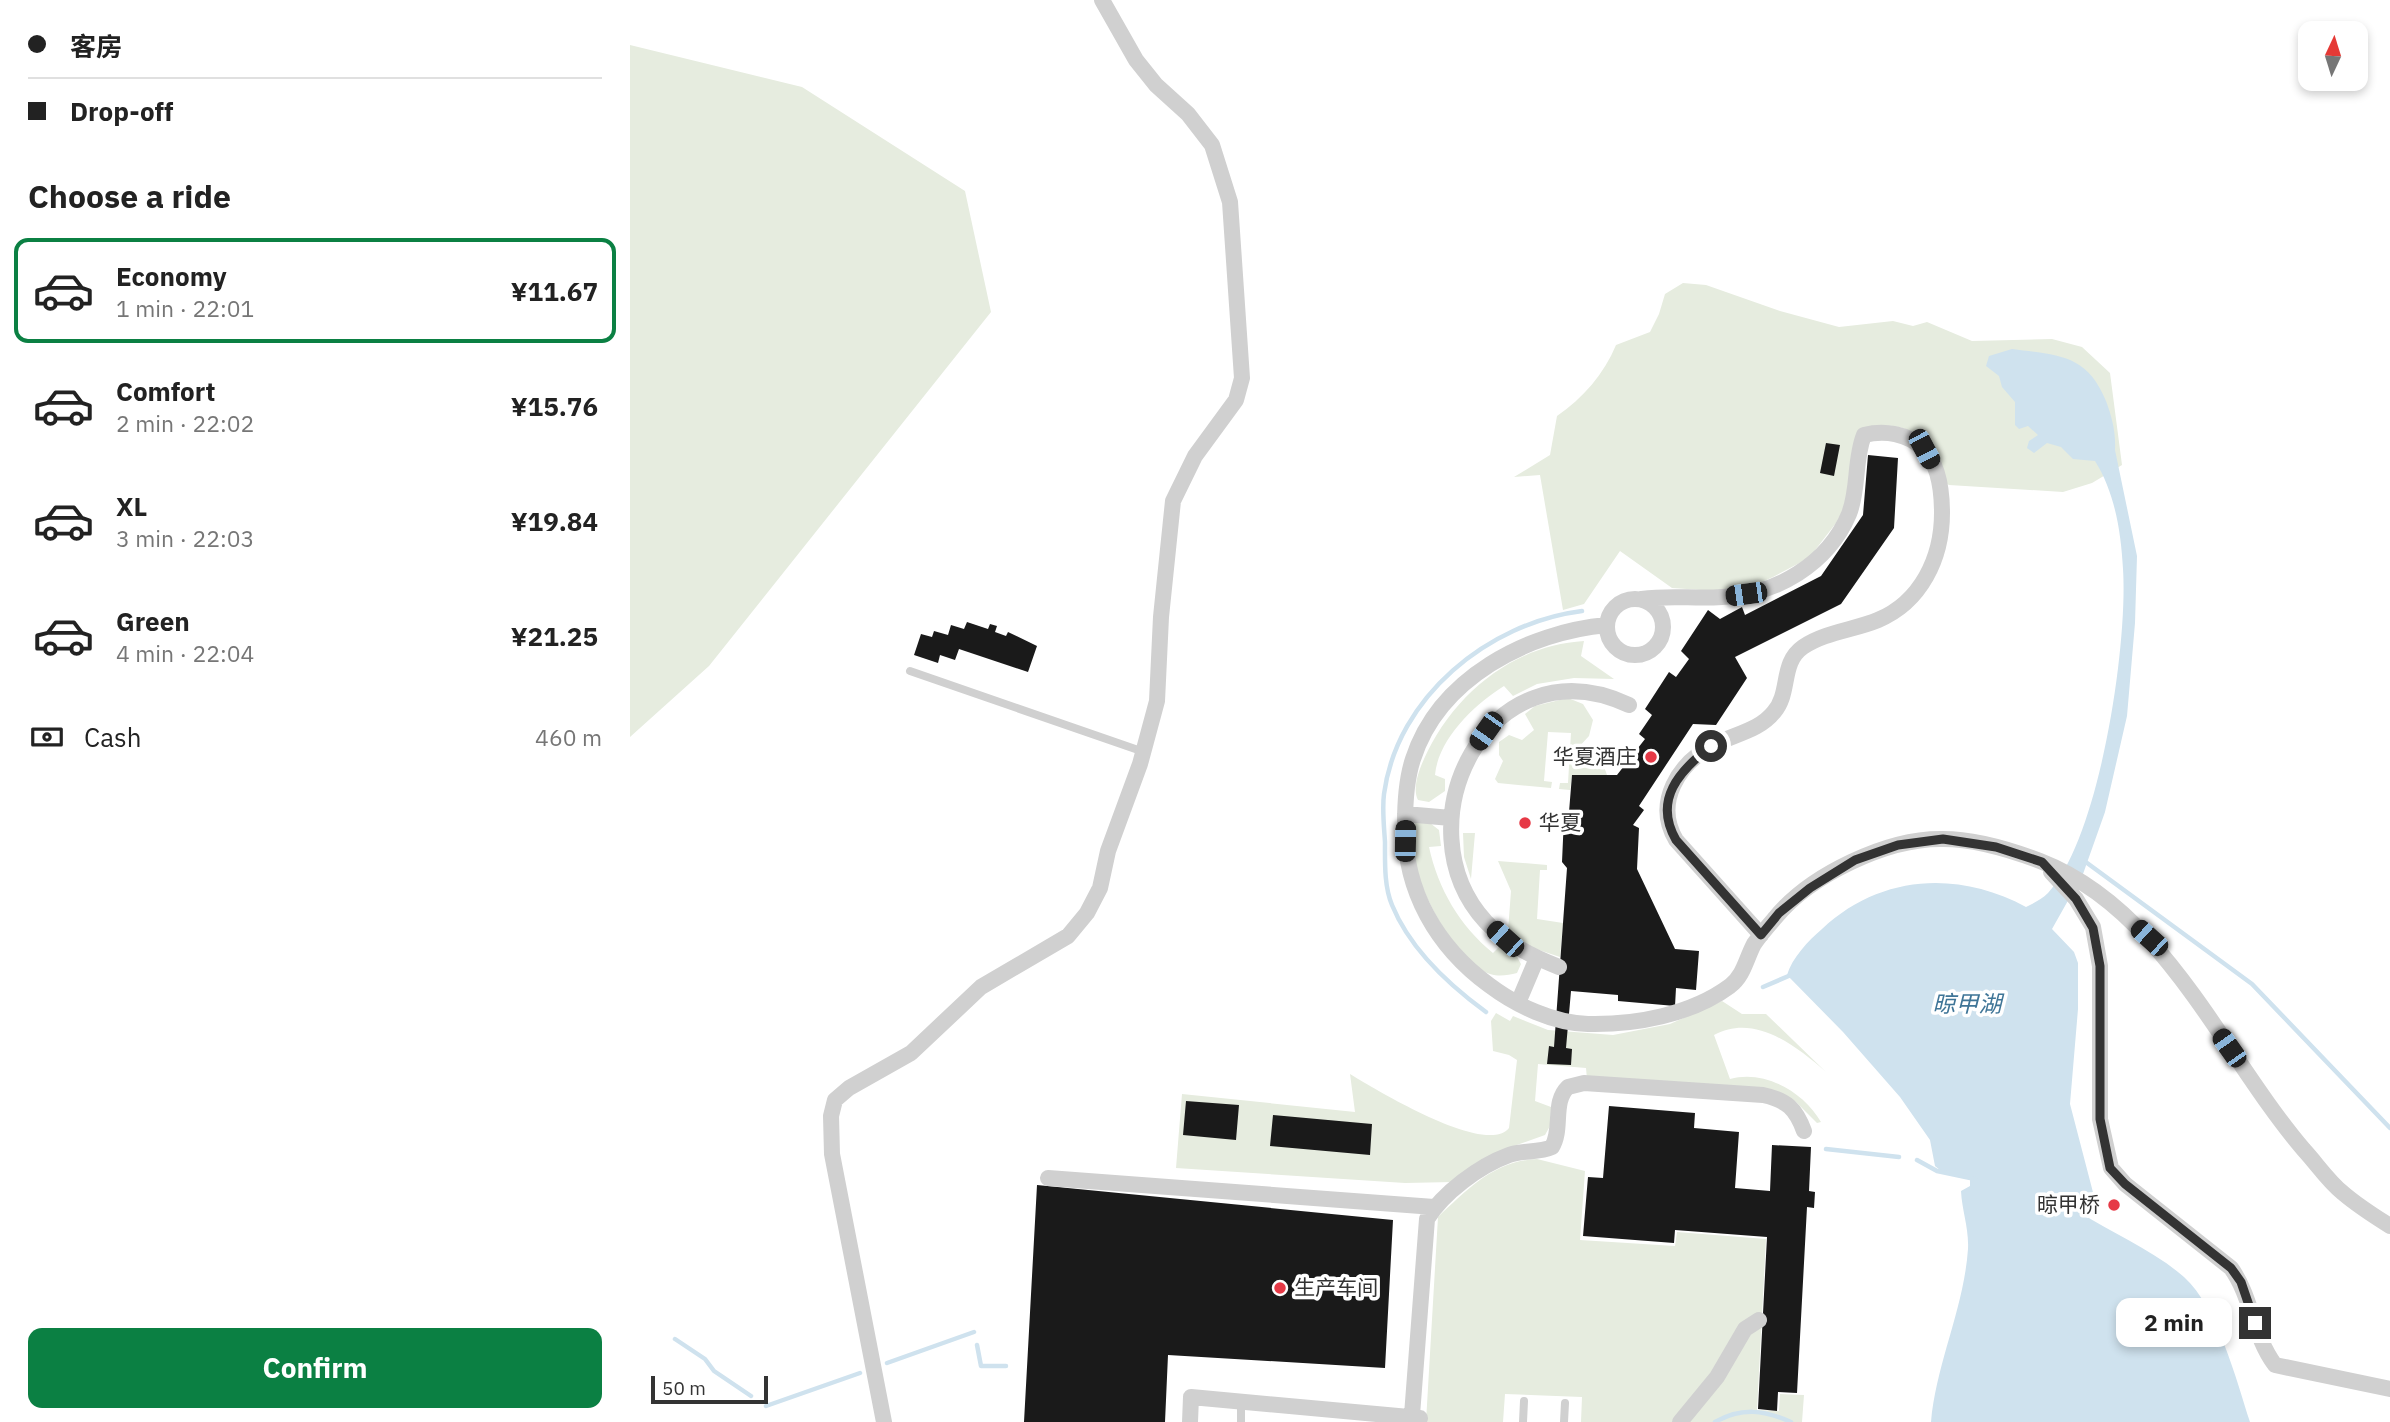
<!DOCTYPE html>
<html lang="en">
<head>
<meta charset="utf-8">
<style>
	:root { --surface:#fff; --page:#f6f6f6; --text:#222; --muted:#767676; --line:#e0e0e0; --accent:#0b8043 }
	body { margin:0; font-family:"IBM Plex Sans","Noto Sans SC",sans-serif; background:var(--page); color:var(--text); height:100vh; display:flex; flex-direction:column; font-size:26px; white-space:nowrap }
	* { box-sizing:border-box; margin:0 }
	p { font-size:23px; color:var(--muted) }
	.icon { flex:none; width:38px; height:38px; fill:none; stroke:currentColor; stroke-width:2; stroke-linecap:round; stroke-linejoin:round }
	.map { position:relative; flex:1; overflow:hidden }
	.drawer { display:flex; flex-direction:column; background:var(--surface); width:630px }
	.drawer>* { flex:none }
	.hud { display:grid; align-content:center; height:154px; padding:0 28px; background:var(--surface) }
	.needle { width:46px; rotate:4deg }
	.buttons { position:absolute; left:1668px; top:21px; display:grid; gap:14px }
	.buttons a { display:grid; place-items:center; width:70px; height:70px; border-radius:14px; background:var(--surface); box-shadow:0 4px 10px #0003; font-size:35px }
	.scale { position:absolute; left:21px; bottom:18px; width:117px; box-sizing:border-box; padding-left:7px; border:4px solid #333; border-top:0; font-size:19px; line-height:24px; white-space:nowrap; color:#333; -webkit-text-stroke:5px #fff; paint-order:stroke }
	.end { position:absolute; width:32px; height:32px; margin:-16px; border:9px solid #333; background:#fff; box-shadow:0 0 0 4px #fff }
	.from { border-radius:50% }
	.bubble { position:absolute; height:49px; border-radius:14px; background:var(--surface); box-shadow:0 4px 10px #0003; font-size:23px; font-weight:800; line-height:49px; text-align:center }
	.car { position:absolute; width:21px; height:42px; margin:-21px -10px; border-radius:9px; box-shadow:0 0 5px 2px #0007; background:linear-gradient(#222 24%,#8ab4d8 0 40%,#222 0 76%,#8ab4d8 0 86%,#222 0) }
	.hud b { display:flex; align-items:center; gap:24px; height:66px; font-size:26px }
	.hud b+b { border-top:2px solid var(--line) }
	.hud i { width:18px; height:18px; background:var(--text) }
	ul { padding:0; list-style:none }
	li { display:flex; align-items:center; gap:21px; height:105px; margin:0 14px 10px; padding:0 14px; border:4px solid transparent; border-radius:14px }
	li div { flex:1 }
	li b { display:block; font-size:26px }
	li em { font-style:normal; font-weight:800 }
	li.on { border-color:var(--accent) }
	li>.icon { width:63px; height:63px; stroke-width:1.5 }
	h2 { padding:0 28px; font-size:32px; line-height:84px }
	.pay { display:flex; align-items:center; gap:18px; height:77px; padding:0 28px; font-size:26px }
	.pay p { margin-inline-start:auto }
	.cta { display:flex; gap:14px; margin-top:auto; padding:14px 28px }
	.cta a { flex:1; height:80px; border-radius:14px; background:var(--accent); color:#fff; font-size:28px; font-weight:800; line-height:80px; text-align:center }
	main { display:flex; flex:1; min-height:0 }
	.map>svg:first-child { display:block }
</style>
</head>
<body>
<main>
<section class="drawer">
<div class="hud">
<b><i class="from"></i>客房</b>
<b><i></i>Drop-off</b>
</div>
<h2>Choose a ride</h2>
<ul>
<li class="on"><svg class="icon" aria-label="car" viewBox="0 0 24 24"><path d="M5 17H2v-5l4-1 3-4h7l3 4 3 1v5h-3M9 17h6M6 11h13"/><circle cx="7" cy="17" r="2"/><circle cx="17" cy="17" r="2"/></svg><div><b>Economy</b><p>1 min · 22:01</p></div><em>¥11.67</em></li>
<li><svg class="icon" aria-label="car" viewBox="0 0 24 24"><path d="M5 17H2v-5l4-1 3-4h7l3 4 3 1v5h-3M9 17h6M6 11h13"/><circle cx="7" cy="17" r="2"/><circle cx="17" cy="17" r="2"/></svg><div><b>Comfort</b><p>2 min · 22:02</p></div><em>¥15.76</em></li>
<li><svg class="icon" aria-label="car" viewBox="0 0 24 24"><path d="M5 17H2v-5l4-1 3-4h7l3 4 3 1v5h-3M9 17h6M6 11h13"/><circle cx="7" cy="17" r="2"/><circle cx="17" cy="17" r="2"/></svg><div><b>XL</b><p>3 min · 22:03</p></div><em>¥19.84</em></li>
<li><svg class="icon" aria-label="car" viewBox="0 0 24 24"><path d="M5 17H2v-5l4-1 3-4h7l3 4 3 1v5h-3M9 17h6M6 11h13"/><circle cx="7" cy="17" r="2"/><circle cx="17" cy="17" r="2"/></svg><div><b>Green</b><p>4 min · 22:04</p></div><em>¥21.25</em></li>
</ul>
<div class="pay"><svg class="icon" aria-label="cash" viewBox="0 0 24 24"><path d="M3 7h18v10H3z"/><circle cx="12" cy="12" r="2"/></svg>Cash<p>460 m</p></div>
<div class="cta"><a>Confirm</a></div>
</section>
<div class="map">
<svg width="1760" height="1422" viewBox="0 0 1760 1422">
	<rect width="100%" height="100%" fill="#fff"/>
	<!-- green -->
	<path fill="#e6ecdf" d="M0,45l172,42 163,104 26,121 -282,354 -79,71z
		M1053,283l23,2 74,26 59,16 54,-6 20,5 14,-4 45,19 80,-2 30,8 28,26 12,92 -30,18 -29,9 -114,-7 -4,-2c-19,-41 -28,-64 -78,-56l-17,69 -14,27 -27,35 -36,19 -22,10 -35,4 -44,-3 -52,-37 -36,53 -21,6 -23,-135 -26,2 36,-22 7,-39c26,-18 47,-42 59,-71l34,-13 9,-18 6,-20z
		M954,641l-3,15 33,23 -40,-1 -37,6 -24,12 -9,-10c-29,18 -66,53 -69,89l10,4v12l-16,11 -11,-2c-6,-11 1,-30 6,-41 28,-63 88,-114 160,-118z
		M938,698l15,6 10,16 -4,16 -11,12c14,7 25,12 29,27h-35l-2,15 -11,-1 1,-6h8l3,-50 -23,-1 -4,49 8,1 -1,6 -53,-5 -3,-4 8,-18 -4,-6v-13l10,-7 13,5 12,-10 -9,-16 10,-8z
		M785,823h15l9,7 2,16 -12,1c9,42 31,79 64,106l8,-8 14,8 6,11 -4,9c-9,2 -17,4 -27,1 -38,-12 -92,-115 -75,-151z
		M833,833h12l-4,46 -7,-22z
		M868,861l49,4v5h-7l-3,49 26,4 -3,34 -30,-10 -22,-16 3,-40z
		M1092,1001l20,13h24l60,58c-30,-26 -71,-59 -112,-37l16,44c34,-10 74,13 91,43l-4,1 -22,-22 -30,-12 -178,-10 -1,-11 -48,-4 -3,37 16,6 -1,19 -5,9 -48,17 -44,30 -48,1 -229,-15 6,-74 173,18 -5,-38c25,15 136,83 159,54l8,-68 -8,-5 -16,-4 -2,-30 5,-8 14,8 3,-5 35,14 65,5 57,-11z
		M907,1159l48,12 -5,69 95,6 2,-14 89,7 -9,171 22,1 1,-17 24,1 -2,27h-221l1,-25 -77,-3 -2,28h-77l12,-205c30,-28 56,-56 99,-58z"/>
	<!-- water -->
	<path fill="#cfe2ee" d="M1382,349c46,6 75,5 94,52 6,16 10,32 9,49l22,106 -2,67 -8,93 -22,96 -22,62 -31,55 22,23 4,11v46l-8,95 25,96 -17,8 1,4c35,22 74,38 105,65 34,31 52,102 66,145h-319c5,-58 33,-114 37,-173 1,-21 -6,-38 -7,-58l9,-5v-9l-29,-6 -6,-5 -5,-26 -30,-43 -57,-65 -56,-57c5,-17 21,-34 35,-46 58,-54 135,-59 204,-22 8,-4 16,-8 22,-14 52,-56 80,-249 75,-324 -2,-37 -8,-76 -28,-108l-22,-2 -12,-12 -14,-4 -13,10 -7,-5 2,-7 9,-6 -10,-9 -9,3 -4,-4v-23l-13,-15 -3,-11 -13,-10 3,-10z"/>
	<g fill="none" stroke-linecap="round" stroke-linejoin="round">
		<!-- stream -->
		<path stroke="#cfe2ee" stroke-width="4.5" d="M1453,860l169,124 138,144
			M1133,987l28,-12
			M856,1012c-37,-27 -76,-63 -94,-107 -8,-19 -7,-43 -7,-63 -1,-16 -3,-33 -1,-48 13,-97 104,-171 198,-183
			M1196,1149l73,8
			M1287,1160l20,11 38,8
			M45,1339l30,20 9,12 37,25
			M347,1345l4,21h25
			M257,1363l87,-31
			M136,1406l94,-33
			M1085,1422c27,-15 49,-12 76,0"/>
	</g>
	<!-- building -->
	<path fill="#1a1a1a" d="M1196,443l14,2 -6,31 -14,-3z
		M1238,455l30,3 -4,70 -53,76 -106,53 12,21 -31,47 -23,-1 -54,82 5,4 -11,15 6,3 -2,41 38,80 24,2 -3,39 -20,-2 -1,18 -57,-5v-6l-47,-4 -5,57 6,1 -1,16 -24,-1 2,-18 5,1 13,-179 -5,-6 2,-45 5,-5 3,-37h45l28,-36 -6,-5 13,-19 -7,-6 24,-37 7,5 13,-18 -8,-8 27,-41 12,9 22,-12 3,8 76,-39 42,-61z
		M337,622l21,7 2,-5 7,2 -2,6 11,4 2,-4 29,14 -9,26 -69,-23 -4,11 -15,-5 -2,8 -24,-8 7,-21 11,3 2,-6 14,4 3,-10 13,4z
		M556,1101l53,4 -3,35 -53,-5z
		M979,1106l86,7 -1,15 45,4 -4,56 35,3 2,-46 39,2 -2,44 6,1 -1,16 -7,-1 -10,186 -19,-1 -1,19 -19,-2 9,-172 -92,-7 -1,13 -91,-7 5,-59 15,1z
		M643,1115l99,9 -2,31 -100,-9z
		M407,1185l356,35 -8,148 -217,-13 -3,67h-141z"/>
	<g fill="none" stroke-linecap="round" stroke-linejoin="round">
		<!-- lane -->
		<path stroke="#d0d0d0" stroke-width="8" d="M280,671l234,81
			M611,1401v21
			M893,1422l1,-21
			M934,1422l1,-19"/>
		<!-- street -->
		<path stroke="#d0d0d0" stroke-width="16" d="M977 627a28 28 0 1 1 56 0a28 28 0 1 1-56 0Z
			M1012,599c27,-4 53,0 80,-2 54,-2 106,-33 127,-83 10,-25 5,-54 15,-79 20,-5 44,-2 59,14 16,15 19,43 19,64 0,45 -21,89 -64,107 -24,10 -53,12 -75,27 -23,16 -12,45 -29,65 -15,19 -40,22 -60,33 -36,18 -60,58 -38,95l85,95
			M977,625c-79,7 -168,53 -194,134 -7,21 -8,43 -8,65 -1,67 32,123 84,161 28,21 64,38 99,39 47,1 103,-9 142,-38 14,-11 16,-27 24,-42 6,-9 14,-18 21,-26 35,-43 112,-80 168,-79 31,0 68,11 97,22 124,48 182,193 264,289 13,14 24,31 39,43 14,12 31,23 47,33
			M775,814l46,4
			M1421,872l25,27 17,28 7,39v153l11,49 14,16 106,84c21,29 22,68 44,97l115,24
			M929,967c-28,-11 -52,-23 -73,-45 -88,-95 2,-283 143,-217
			M888,1003l19,-45
			M418,1178l386,29
			M782,1415l15,-196c16,-26 52,-53 82,-64 14,-5 30,-2 43,-8 11,-18 0,-45 16,-60l16,-4 179,12c24,5 33,14 41,36
			M254,1422l-52,-268 -1,-38 4,-16 14,-12 62,-35 70,-66 87,-51 19,-23 13,-25 8,-37 32,-87 17,-63 4,-84 12,-116 22,-45 41,-56 6,-22 -12,-176 -18,-57 -24,-31 -32,-29 -20,-25 -34,-60
			M560,1422l1,-25 229,21
			M1050,1422l37,-45 28,-48 14,-9"/>
	</g>
	<g fill="none" stroke-linecap="round" stroke-linejoin="round">
		<!-- route -->
		<path stroke="#333" stroke-width="9" d="M1081,746c-32,25 -58,54 -35,94l85,95 18,-22 31,-25 45,-28 43,-15 45,-6 53,8 46,15 34,37 17,29 7,38v153l10,49 15,16 106,84 10,14 14,41"/>
	</g>
	<!-- markers -->
	<g fill="#e63946" stroke="#fff" stroke-width="2.5">
		<circle cx="1021" cy="757" r="7"/>
		<circle cx="895" cy="823" r="7"/>
		<circle cx="1484" cy="1205" r="7"/>
		<circle cx="650" cy="1288" r="7"/>
	</g>
	<g text-anchor="middle" stroke-width="7" stroke-linejoin="round" paint-order="stroke">
		<!-- poi labels -->
		<g font-size="21" fill="#333" stroke="#fff" text-anchor="end">
			<text x="1007" y="764">华夏酒庄</text>
			<text x="909" y="830" text-anchor="start">华夏</text>
			<text x="1470" y="1212">晾甲桥</text>
			<text x="664" y="1295" text-anchor="start">生产车间</text>
		</g>
		<!-- water labels -->
		<g font-size="23" font-style="italic" fill="#3f7597" stroke="#fff">
			<text x="1337" y="1012">晾甲湖</text>
		</g>
	</g>
</svg>
<div class="buttons">
<a><svg class="needle" viewBox="-14 -14 28 28"><path d="M0-13l5 13h-10z" fill="#e53935"/><path d="M0 13l5-13h-10z" fill="#767676"/></svg></a>
</div>
<div class="scale">50 m</div>
<i class="end from" style="left:1081px;top:746px"></i>
<i class="end" style="left:1625px;top:1323px"></i>
<div class="bubble" style="left:1486px;top:1298px;width:116px">2 min</div>
<i class="car" style="left:1294px;top:449px;rotate:152deg"></i>
<i class="car" style="left:1116px;top:594px;rotate:262deg"></i>
<i class="car" style="left:856px;top:731px;rotate:215deg"></i>
<i class="car" style="left:775px;top:841px;rotate:1deg"></i>
<i class="car" style="left:1519px;top:938px;rotate:312deg"></i>
<i class="car" style="left:875px;top:939px;rotate:312deg"></i>
<i class="car" style="left:1599px;top:1048px;rotate:325deg"></i>
</div>
</main>
</body>
</html>
